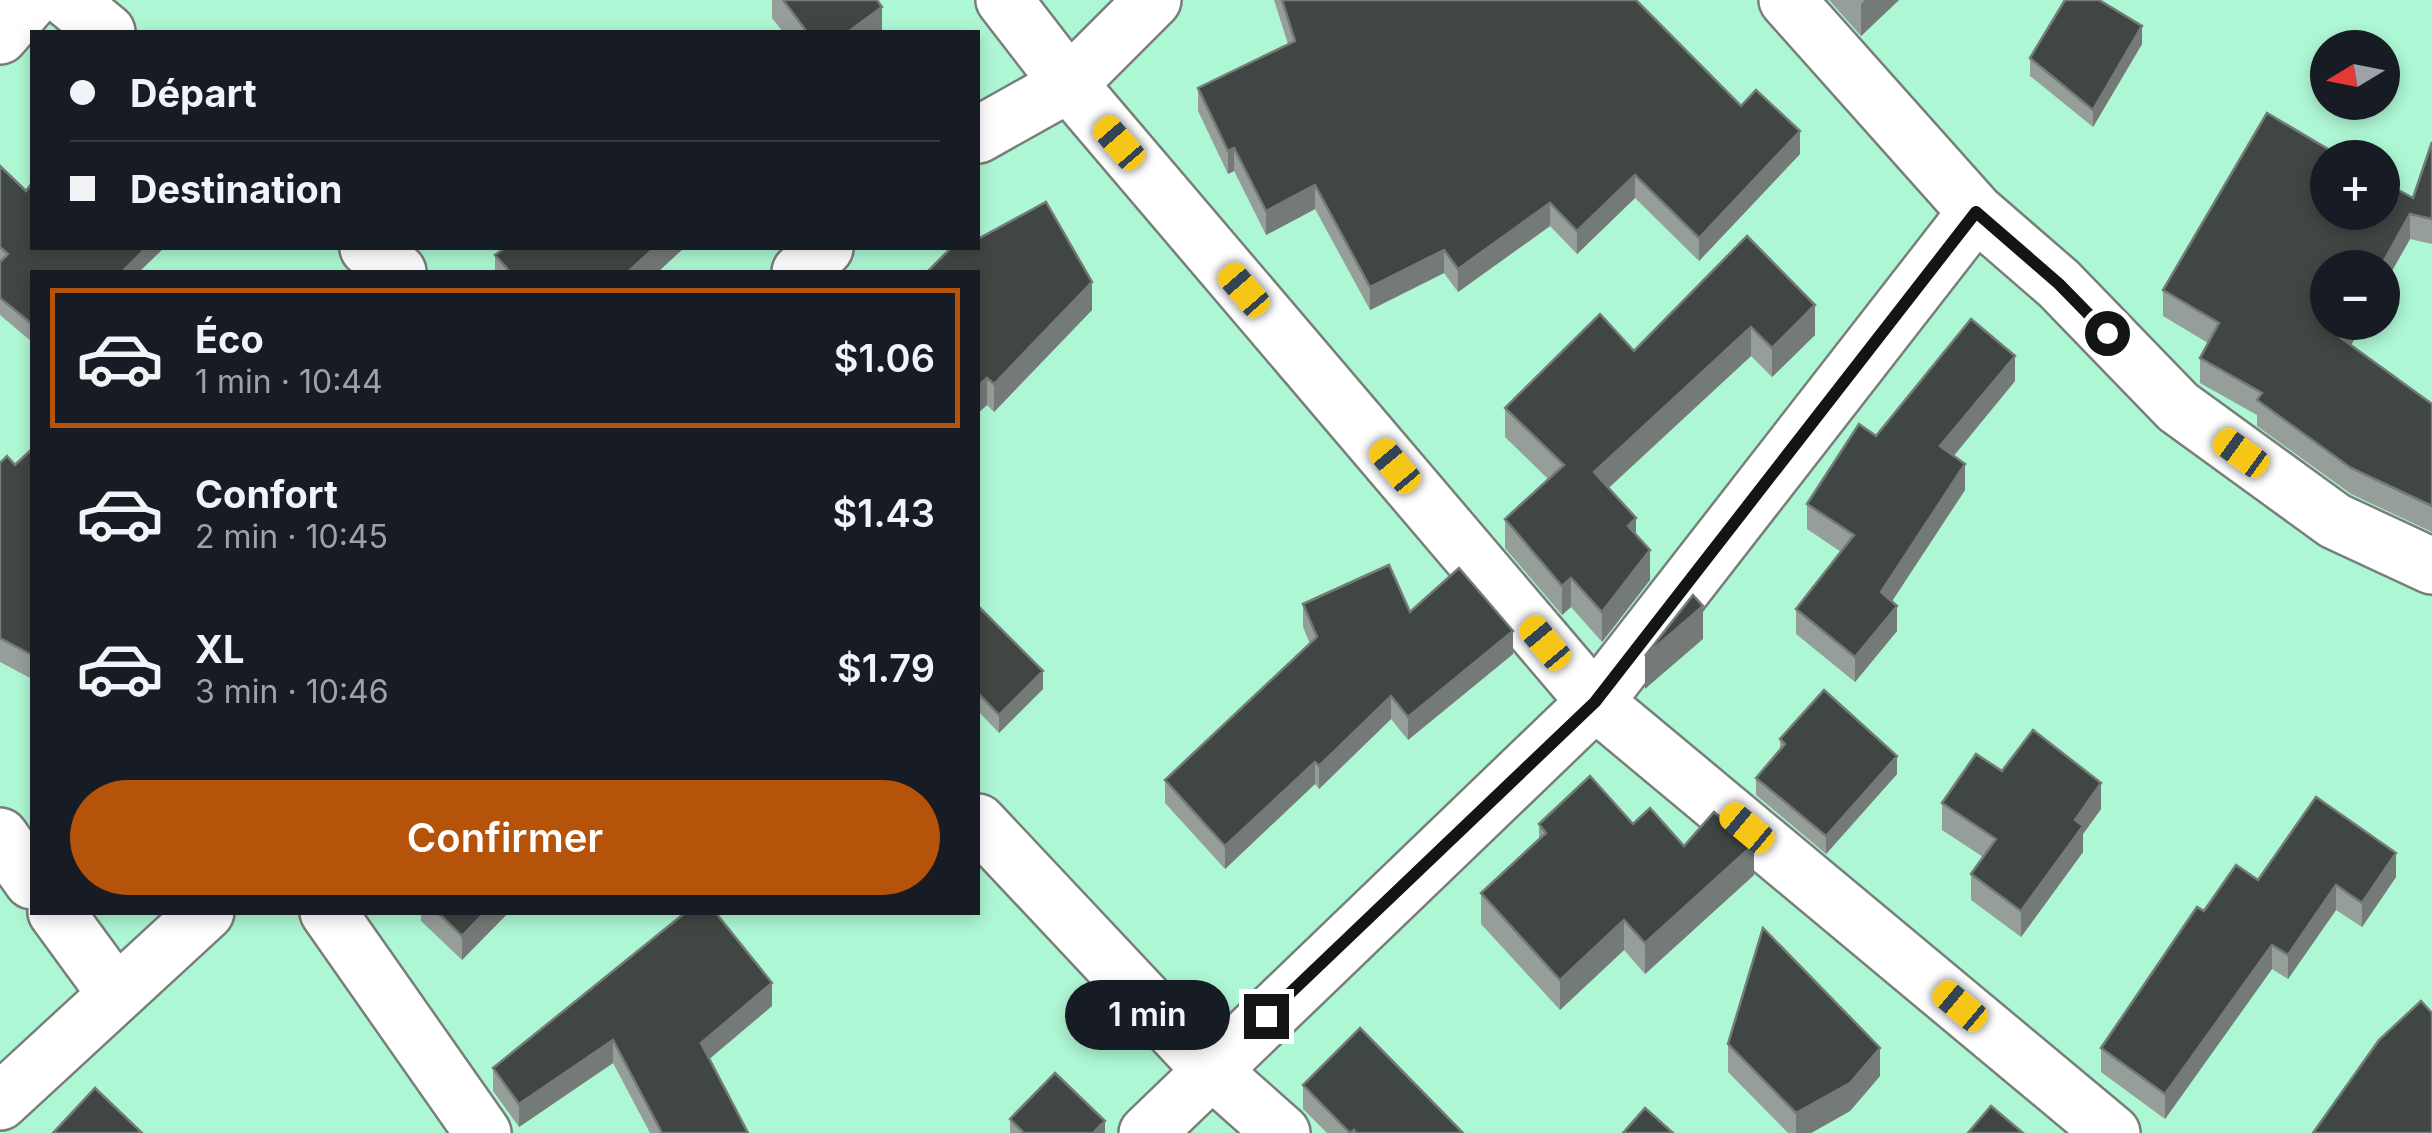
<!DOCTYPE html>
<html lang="fr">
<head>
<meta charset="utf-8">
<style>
	:root { --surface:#171b24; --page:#20242c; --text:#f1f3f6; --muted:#9ea1a6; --line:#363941; --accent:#b45309 }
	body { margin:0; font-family:Inter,sans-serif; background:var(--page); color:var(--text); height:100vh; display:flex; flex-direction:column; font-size:38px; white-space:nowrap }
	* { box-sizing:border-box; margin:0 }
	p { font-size:32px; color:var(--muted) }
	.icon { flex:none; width:55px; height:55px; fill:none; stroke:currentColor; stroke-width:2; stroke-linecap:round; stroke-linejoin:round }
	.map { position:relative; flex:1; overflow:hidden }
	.sheet { position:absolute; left:30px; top:270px; width:950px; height:645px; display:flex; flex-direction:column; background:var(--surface); border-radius:0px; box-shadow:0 5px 15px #0003 }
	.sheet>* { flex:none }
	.top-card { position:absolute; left:30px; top:30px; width:950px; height:220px; border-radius:0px; box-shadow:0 5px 15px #0003; display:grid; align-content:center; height:220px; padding:0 40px; background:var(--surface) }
	.needle { width:65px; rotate:260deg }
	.controls { position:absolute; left:2310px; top:30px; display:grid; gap:20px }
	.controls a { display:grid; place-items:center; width:90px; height:90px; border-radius:50%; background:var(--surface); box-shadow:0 5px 15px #0003; font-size:50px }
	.end { position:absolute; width:45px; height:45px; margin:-22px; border:12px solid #121513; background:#fff; box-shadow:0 0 0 5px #fff }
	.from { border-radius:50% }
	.bubble { position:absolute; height:70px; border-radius:35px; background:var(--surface); box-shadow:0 5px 15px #0003; font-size:32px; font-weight:600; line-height:70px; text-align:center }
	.car { position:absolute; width:30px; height:60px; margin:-30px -15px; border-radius:12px; box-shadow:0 0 8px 2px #0007; background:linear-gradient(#f5c518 24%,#345 0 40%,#f5c518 0 76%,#345 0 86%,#f5c518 0) }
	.top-card b { display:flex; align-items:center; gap:35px; height:95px; font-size:38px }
	.top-card b+b { border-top:2px solid var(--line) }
	.top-card i { width:25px; height:25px; background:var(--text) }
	ul { padding:18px 0 0; list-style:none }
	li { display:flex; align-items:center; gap:30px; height:140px; margin:0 20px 15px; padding:0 20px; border:5px solid transparent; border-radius:0px }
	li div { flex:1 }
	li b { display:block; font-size:38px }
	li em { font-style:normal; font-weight:600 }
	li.on { border-color:var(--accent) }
	li>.icon { width:90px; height:90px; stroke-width:1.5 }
	.action { display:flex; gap:20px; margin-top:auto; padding:20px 40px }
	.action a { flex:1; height:115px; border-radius:60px; background:var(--accent); color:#fff; font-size:40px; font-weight:600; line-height:115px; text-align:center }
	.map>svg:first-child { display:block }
</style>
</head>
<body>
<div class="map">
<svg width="2432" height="1133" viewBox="0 0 2432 1133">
	<rect width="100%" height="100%" fill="#edf5f0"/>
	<!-- green -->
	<path fill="#aef7d4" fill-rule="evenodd" d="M0,0h2432v1133h-2432zM32,32h946v216h-946zM2328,48h54v54h-54zM2328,158h54v54h-54zM2328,268h54v54h-54zM32,272h946v640h-946z"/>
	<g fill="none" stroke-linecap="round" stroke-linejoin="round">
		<!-- minor casing -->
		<g stroke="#787f7b" stroke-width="60">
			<path id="minor" d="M68,0l39,32
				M1004,0l65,84 526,618 517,431
				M1787,0l189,212 83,72 119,123 157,114 97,45
				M0,36l31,-36
				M978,135l91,-51 84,-84
				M368,248l30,24
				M800,272l25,-24
				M978,822l232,247 72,64
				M0,836l32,45
				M56,912l60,82
				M328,912l155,221
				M0,1102l206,-190
				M1147,1133l448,-431 381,-490"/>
		</g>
		<!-- minor -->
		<use href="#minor" stroke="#fff" stroke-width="55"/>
	</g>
	<!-- wall -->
	<path fill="#969e9a" d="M772,0h105l5,32h-99l-11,-14z
		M1274,0h362l105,106 59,48 -101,107 -64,-63 -58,56 -27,-28 -92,66 -14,-19 -74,37 -55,-101 -49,26 -32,-64 -6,3 -30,-63v-23l90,-44z
		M1829,0h70l-38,36z
		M2142,44l-49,83 -63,-51v-18z
		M2432,142v102l-22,-5 -59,106 81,59v128l-81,-38 -94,-68v-11l-57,-32v-25l8,-15 -45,-27v-26l250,-92z
		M0,166l32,106v70l-32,-27z
		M1747,236l68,99 -43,42 -21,-21 -142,132 27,46 14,46 -48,62 -31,-35 -9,8 -57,-67v-29l43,-40 -43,-42v-29l129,-57z
		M978,248l114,62 -98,102 -7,-7 -9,8z
		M495,255l163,17h-163z
		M2015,381l-61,75 11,34 -73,111 5,30 -42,51 -59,-48v-25l45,-57 -34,-23v-25l69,-68z
		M32,449v230l-32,-17v-199l15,2z
		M1303,604l107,8 103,42 -105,86 -17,-21 -72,70 -4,-5 -90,85 -60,-66v-23l145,-136 -7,-17z
		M978,609l65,80 -44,44 -21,-22z
		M1780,739l117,35 -71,80 -70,-59v-17l24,-28z
		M2002,771l99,38 -18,25v18l-62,85 -50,-37v-26l12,-17 -41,-27v-27z
		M1539,824h94l121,51 -109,99 -21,-24 -64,60 -79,-86v-31l58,-53z
		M2396,877l-34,50 -26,-17 -48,69 -16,-10 -107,150 -64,-47v-24l103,-137 54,-31z
		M421,912h88l-47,48 -41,-39z
		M772,1006l-63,53 39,74h-98l-37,-70 -94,64 -26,-36v-23z
		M1728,1044l152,32 -30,35 -39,22h-23l-60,-61z
		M1303,1085l160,48h-136l-24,-24z
		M1010,1119l95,14h-95z"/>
	<!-- shaded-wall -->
	<path fill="#747a77" d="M1865,0h34l-38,36v-32z
		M882,7v25h-34z
		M2142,26v18l-49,83v-17z
		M1800,131v23l-101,107v-23z
		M1234,148v23l-6,3v-23z
		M1635,175v23l-58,56v-23z
		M1315,185v24l-49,26v-24z
		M1550,203v23l-92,66v-23z
		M2410,214v25l-28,49v-20h-2z
		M146,248h18l-25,24h-17z
		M654,248h30l-26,24h-30z
		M1444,250v23l-74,37v-23z
		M1092,282v28l-98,102v-28z
		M1815,305v30l-43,42v-29z
		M2350,322h14l-23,41v-25z
		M1751,327v29l-157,145v-29z
		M2015,356v25l-75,91v-26z
		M987,378v27l-9,8v-27z
		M1965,464v26l-84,128v-26z
		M1636,518v30l-8,-22z
		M1650,550v30l-48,62v-30z
		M1571,578v29l-9,8v-29z
		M1703,606v33l-58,50v-33z
		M1897,606v25l-42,51v-25z
		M1513,631v23l-105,86v-23z
		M1043,671v18l-44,44v-18z
		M1391,696v23l-72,70v-23z
		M1897,756v18l-71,80v-18z
		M1315,762v22l-90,85v-23z
		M2101,783v26l-18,25v18l-62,85v-26l54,-91z
		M1754,844v31l-109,99v-31z
		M2396,853v24l-34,50v-24z
		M2336,885v25l-48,69v-24z
		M485,912h24l-47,48v-24z
		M1624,920v30l-64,60v-30z
		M2272,945v24l-107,150v-25z
		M772,983v23l-71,60v-23z
		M613,1040v23l-94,64v-23z
		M1880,1048v28l-30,35 -39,22h-15v-20z
		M1105,1121v12h-12z"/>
	<!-- building -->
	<path fill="#404643" stroke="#747a77" stroke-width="2.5" d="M783,0h94l5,7 -34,25h-41z
		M1282,0h354l105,106 15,-16 44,41 -101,107 -64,-63 -58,56 -27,-28 -92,66 -14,-19 -74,37 -55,-102 -49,26 -32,-63 -6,3 -30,-63 97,-47z
		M2065,0h34l43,26 -49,84 -63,-52z
		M2267,113l76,45h-15v54h54v-31l31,17 19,-56v77l-22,-5 -30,54h-52v54h22l-9,16 91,66v102l-81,-38 -94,-68 5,-7 -62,-35 19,-35 -56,-33z
		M0,166l26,25 6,-8v65h114l-24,24h-90v52l-32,-26v-36l8,-8 -8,-7z
		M1046,202l46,80 -98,102 -7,-6 -9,8v-114h-51l24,-24h27v-9z
		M1747,236l68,69 -43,43 -21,-21 -157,145 42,46 -8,8 22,24 -48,62 -31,-34 -9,8 -57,-67 59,-54 -59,-57 95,-94 34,37z
		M505,248h149l-26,24h-118l-15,-17z
		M1971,319l44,37 -75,90 25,18 -84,128 16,14 -42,51 -59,-48 58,-74 -47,-31 52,-80 17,12z
		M32,449v206l-32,-17v-175l7,-7 8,9z
		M1389,565l21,47 49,-44 54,63 -105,86 -17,-21 -72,70 -4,-4 -90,84 -60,-66 152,-143 -14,-33z
		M1693,595l10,11 -58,50z
		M979,607l64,64 -44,44 -21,-22v-84z
		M1824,690l73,66 -71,80 -70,-58 29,-34 -5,-5z
		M2033,730l68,53 -26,37 8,6 -62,85 -50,-37 25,-35 -54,-36 34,-49 26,17z
		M1590,776l43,48 17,-16 34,38 30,-34 40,32 -109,99 -21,-23 -64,60 -79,-87 65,-60 -7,-9z
		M2316,797l80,56 -34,50 -26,-18 -48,70 -16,-10 -107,149 -64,-46 96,-141 7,4 32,-46 22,15z
		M437,912h48l-23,24z
		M686,912h29l57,71 -71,60 47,90h-86l-49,-93 -94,64 -26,-36z
		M1763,928l117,120 -30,35 -54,30 -68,-69z
		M2421,1001l11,12v120h-119l66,-93z
		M1360,1028l103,105h-107l-2,-3 -4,3 -47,-48z
		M1055,1073l50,48 -12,12h-69l-14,-14z
		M95,1088l47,45h-89z
		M1991,1106l32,27h-55z
		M1645,1108l28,25h-50z"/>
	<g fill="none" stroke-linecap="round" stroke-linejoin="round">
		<!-- route -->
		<path stroke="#121513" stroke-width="12" d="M1266,1016l329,-314 381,-490 83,72 48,49"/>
	</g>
</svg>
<div class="controls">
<a><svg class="needle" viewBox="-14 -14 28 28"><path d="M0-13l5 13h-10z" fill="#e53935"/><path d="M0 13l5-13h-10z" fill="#9ea1a6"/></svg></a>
<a>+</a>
<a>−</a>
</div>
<i class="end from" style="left:2107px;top:333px"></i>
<i class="end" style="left:1266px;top:1016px"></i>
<div class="bubble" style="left:1065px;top:980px;width:165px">1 min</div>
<i class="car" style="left:1119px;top:143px;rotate:319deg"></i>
<i class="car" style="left:1244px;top:290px;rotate:319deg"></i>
<i class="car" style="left:2241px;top:453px;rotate:306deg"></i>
<i class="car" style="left:1395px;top:466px;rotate:320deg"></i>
<i class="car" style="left:1545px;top:643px;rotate:320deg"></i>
<i class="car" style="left:1747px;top:828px;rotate:310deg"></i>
<i class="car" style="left:1960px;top:1006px;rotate:310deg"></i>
<div class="top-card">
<b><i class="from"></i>Départ</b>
<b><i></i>Destination</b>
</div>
<section class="sheet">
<ul>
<li class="on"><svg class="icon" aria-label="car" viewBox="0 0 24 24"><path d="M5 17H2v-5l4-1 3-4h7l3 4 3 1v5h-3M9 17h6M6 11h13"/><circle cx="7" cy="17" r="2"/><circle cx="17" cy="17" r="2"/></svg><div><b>Éco</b><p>1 min · 10:44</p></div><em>$1.06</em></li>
<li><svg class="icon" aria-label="car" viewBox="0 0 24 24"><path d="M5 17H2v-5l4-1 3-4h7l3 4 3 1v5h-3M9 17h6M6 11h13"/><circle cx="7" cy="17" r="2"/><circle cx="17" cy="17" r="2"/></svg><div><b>Confort</b><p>2 min · 10:45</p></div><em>$1.43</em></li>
<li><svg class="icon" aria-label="car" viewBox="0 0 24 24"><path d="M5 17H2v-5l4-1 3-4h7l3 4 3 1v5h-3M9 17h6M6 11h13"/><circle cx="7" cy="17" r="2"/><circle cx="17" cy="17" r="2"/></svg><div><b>XL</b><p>3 min · 10:46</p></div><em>$1.79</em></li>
</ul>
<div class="action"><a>Confirmer</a></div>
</section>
</div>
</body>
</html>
